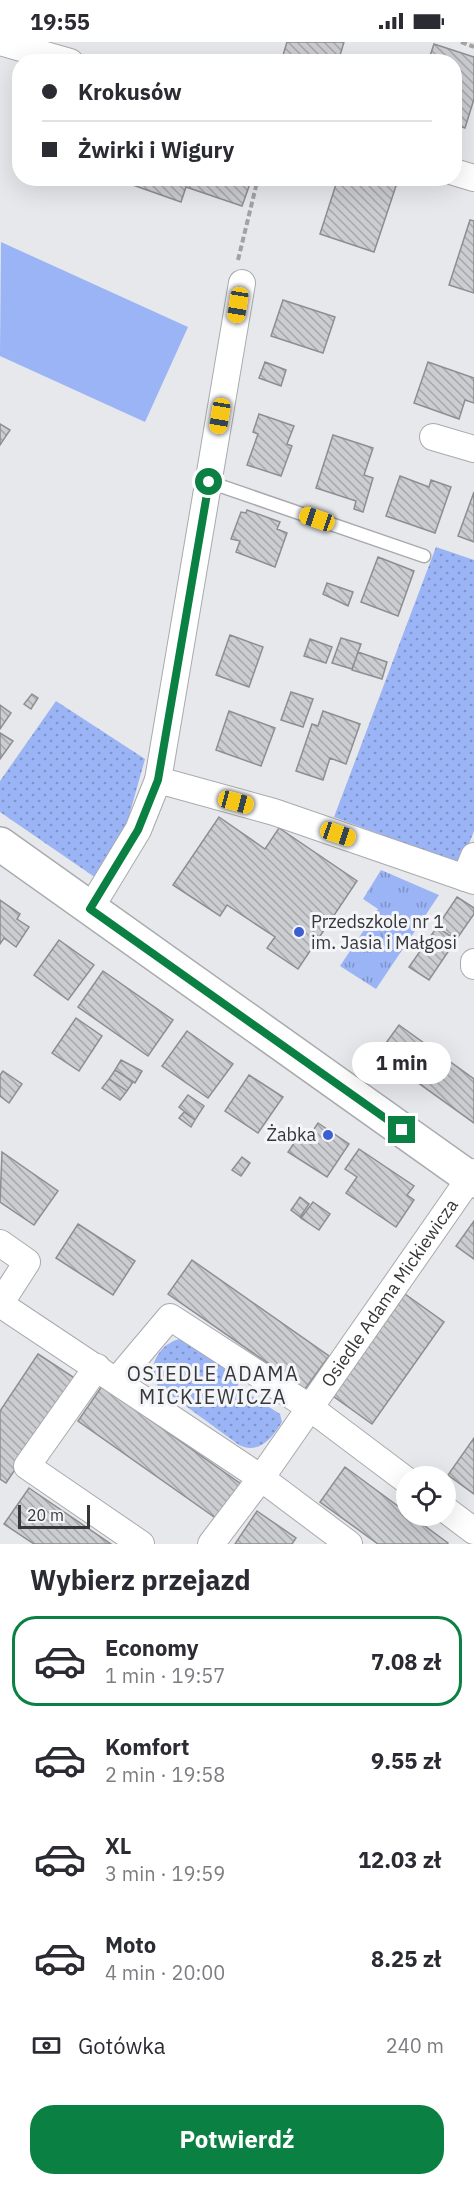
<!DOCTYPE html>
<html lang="pl">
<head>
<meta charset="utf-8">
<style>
	:root { --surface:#fff; --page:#f7f7f7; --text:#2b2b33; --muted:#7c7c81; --line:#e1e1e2; --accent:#0b8043 }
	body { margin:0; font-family:"IBM Plex Sans",sans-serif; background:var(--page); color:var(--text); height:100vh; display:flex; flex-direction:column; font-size:22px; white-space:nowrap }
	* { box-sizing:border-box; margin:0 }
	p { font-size:20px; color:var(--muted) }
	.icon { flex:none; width:33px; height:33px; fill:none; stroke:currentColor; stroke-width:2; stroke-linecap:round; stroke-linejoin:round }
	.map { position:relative; height:1502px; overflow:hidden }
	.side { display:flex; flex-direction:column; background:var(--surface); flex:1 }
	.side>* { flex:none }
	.guide { position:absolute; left:12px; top:12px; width:450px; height:132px; border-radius:24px; box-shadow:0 6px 24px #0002; display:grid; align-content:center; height:132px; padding:0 30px; background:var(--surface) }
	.controls { position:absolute; left:396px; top:1424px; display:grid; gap:12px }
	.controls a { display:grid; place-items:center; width:60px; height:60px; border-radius:50%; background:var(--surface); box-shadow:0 6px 24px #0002; font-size:30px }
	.scale { position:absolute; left:18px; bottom:15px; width:72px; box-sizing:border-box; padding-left:6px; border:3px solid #373739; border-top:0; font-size:16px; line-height:21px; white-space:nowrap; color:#373739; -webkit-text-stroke:4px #f3f5f9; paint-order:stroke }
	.end { position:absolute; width:27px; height:27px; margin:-14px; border:8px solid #0b8043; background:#fff; box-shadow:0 0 0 3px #fff }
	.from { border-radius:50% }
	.bubble { position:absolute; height:42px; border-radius:21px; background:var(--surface); box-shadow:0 6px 24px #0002; font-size:20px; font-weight:700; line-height:42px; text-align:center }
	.car { position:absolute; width:18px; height:36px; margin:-18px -9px; border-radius:8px; box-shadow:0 0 4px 2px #0007; background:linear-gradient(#f5c518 24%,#345 0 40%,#f5c518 0 76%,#345 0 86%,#f5c518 0) }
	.guide b { display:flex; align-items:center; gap:21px; height:57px; font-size:22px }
	.guide b+b { border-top:2px solid var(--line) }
	.guide i { width:15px; height:15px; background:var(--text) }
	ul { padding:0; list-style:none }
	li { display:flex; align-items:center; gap:18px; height:90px; margin:0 12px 9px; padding:0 18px; border:3px solid transparent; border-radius:24px }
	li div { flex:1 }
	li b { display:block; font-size:22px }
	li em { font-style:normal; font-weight:700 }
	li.selected { border-color:var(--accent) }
	li>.icon { width:54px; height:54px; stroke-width:1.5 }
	h2 { padding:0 30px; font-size:27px; line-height:72px }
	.pay { display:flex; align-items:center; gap:15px; height:66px; padding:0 30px; font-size:22px }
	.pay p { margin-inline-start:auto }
	.primary-button { display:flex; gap:12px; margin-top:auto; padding:12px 30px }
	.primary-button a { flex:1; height:69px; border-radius:24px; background:var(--accent); color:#fff; font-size:24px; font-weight:700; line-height:69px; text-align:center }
	.status { display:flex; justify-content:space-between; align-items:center; height:42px; padding:0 30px; background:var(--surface); direction:ltr }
	.status svg { height:16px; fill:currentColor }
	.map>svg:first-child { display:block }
</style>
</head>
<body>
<div class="status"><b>19:55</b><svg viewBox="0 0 49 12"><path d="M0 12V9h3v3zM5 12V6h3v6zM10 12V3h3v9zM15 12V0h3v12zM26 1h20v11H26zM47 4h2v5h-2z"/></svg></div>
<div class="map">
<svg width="474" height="1502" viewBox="0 0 474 1502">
	<defs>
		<pattern id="grass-dots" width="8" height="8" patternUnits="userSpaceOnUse" patternTransform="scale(1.5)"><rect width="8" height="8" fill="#9ab4f5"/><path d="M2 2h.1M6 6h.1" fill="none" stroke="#7e93c7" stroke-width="1.8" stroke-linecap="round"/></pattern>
		<pattern id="park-tufts" width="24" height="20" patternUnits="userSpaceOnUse" patternTransform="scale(1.5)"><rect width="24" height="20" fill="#9ab4f5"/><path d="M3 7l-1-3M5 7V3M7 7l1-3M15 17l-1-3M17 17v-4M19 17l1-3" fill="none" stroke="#7e93c7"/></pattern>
		<pattern id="building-back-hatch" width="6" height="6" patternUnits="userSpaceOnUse" patternTransform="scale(1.5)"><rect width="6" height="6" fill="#cccdd1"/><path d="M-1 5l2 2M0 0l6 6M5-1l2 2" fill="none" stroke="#a6a7ab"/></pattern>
	</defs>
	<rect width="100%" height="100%" fill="#e6e8eb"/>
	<!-- grass -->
	<path fill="url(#grass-dots)" d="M436,505l38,13v271l-13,33 -127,-47z
		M56,659l89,58 -23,82 -26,37 -96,-66v-31z
		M184,1296l55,32 -1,17 42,27 2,8c-10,16 -23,33 -43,23l-82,-60 -5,-13c3,-19 14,-31 32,-34z"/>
	<!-- park -->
	<path fill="url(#park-tufts)" d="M381,828l58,25 -63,94 -36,-23 38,-57 -15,-10z"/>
	<!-- pitch -->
	<path fill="#9ab4f5" d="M1,200l187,85 -43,95 -145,-66z"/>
	<!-- building -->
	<path fill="url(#building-back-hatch)" stroke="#8c8e91" stroke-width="1.5" d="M287,0h57l-6,20h-57z
		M434,2l40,13v42l-9,29 -11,-4v-62h-26z
		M113,136h139l-10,28 -56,-19 -5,15z
		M338,136h36l22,8 -22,66 -54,-18z
		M470,178l4,1v72l-25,-8z
		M283,258l52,17 -12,36 -52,-17z
		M265,320l21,8 -5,16 -22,-8z
		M428,320l46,16v25l-9,-3 -6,19 -45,-16z
		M259,372l35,12 -7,18 5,2 -11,30 -34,-11 11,-31 -5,-2z
		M0,382l10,6 -10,15z
		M333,393l40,13 -9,27 9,3 -10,34 -9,-3 2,-8 -40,-13z
		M400,434l29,11 2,-7 20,7 -16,46 -49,-17z
		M474,450v50l-16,-6z
		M247,468l33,12 -3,7 10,4 -12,34 -39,-15 4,-11 -9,-2 10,-27 5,1z
		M378,515l36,14 -16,45 -37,-14z
		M327,541l26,9 -5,14 -25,-12z
		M230,593l33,12 -14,40 -33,-12z
		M341,596l20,6 -9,25 -20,-6z
		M310,597l22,8 -6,16 -22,-7z
		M358,610l29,10 -5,17 -30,-9z
		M291,650l22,7 -10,28 -22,-7z
		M32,652l6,4 -7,11 -7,-5z
		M0,663l11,8 -11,16z
		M229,669l46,17 -14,38 -45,-16z
		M323,669l37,13 -14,40 -16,-6 -7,22 -27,-9 16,-47 6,2z
		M0,691l13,8 -13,18z
		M219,775l46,32 14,-21 78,53 -59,88 -31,-21 8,-11 -48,-32 -7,11 -47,-31z
		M457,855l17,11v6l-18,26 -19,-13z
		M0,858l20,14 -3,5 12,8 -13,20 -12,-9 -4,6z
		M437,885l19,13 -27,40 -20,-13z
		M59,898l35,25 -26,35 -34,-25z
		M103,929l70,49 -25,36 -70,-49z
		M76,976l26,18 -23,35 -27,-18z
		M399,983l75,54v44l-96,-69z
		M187,989l46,33 -25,34 -46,-32z
		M121,1018l21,11 -7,12 -20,-13z
		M115,1028l18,12 -6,9 -18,-12z
		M3,1029l19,13 -13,19 -9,-7v-21z
		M249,1033l34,22 -25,36 -33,-22z
		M109,1037l18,12 -7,9 -18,-12z
		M188,1053l16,11 -9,14 -16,-13z
		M184,1070l11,8 -4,7 -12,-9z
		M318,1081l31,21 -22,33 -39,-25 13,-19 7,5z
		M359,1107l55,37 -7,9 7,5 -18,27 -50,-34 11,-16 -12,-8z
		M2,1110l56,39 -24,34 -34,-23z
		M242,1115l8,6 -9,13 -9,-6z
		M300,1155l9,7 -9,13 -9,-7z
		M313,1160l17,12 -11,16 -18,-12z
		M474,1179v38l-18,-13z
		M78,1182l57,37 -22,34 -57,-37z
		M192,1218l137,96 -24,33 -137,-95z
		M405,1252l39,28 -72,102 -39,-28z
		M38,1312l38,25 -70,104 -6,-4v-68z
		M102,1344l139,98 -24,35 -139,-98z
		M474,1396v56l-26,-19z
		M345,1425l103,76 -1,1h-69l-58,-42z
		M29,1446l82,56h-77l-30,-20z
		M257,1469l39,27 -4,6h-57z"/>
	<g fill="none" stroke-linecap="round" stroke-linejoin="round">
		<!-- lane casing -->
		<g stroke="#a9aaae" stroke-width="15">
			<path id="lane" d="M209,440l215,74"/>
		</g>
		<!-- street casing -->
		<g stroke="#a9aaae" stroke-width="28">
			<g id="street">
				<path d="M0,0l70,20"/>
				<path d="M454,130l20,6"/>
				<path d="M433,395l41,12"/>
				<path d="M158,738l116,32 200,69"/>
				<path d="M465,836l9,-22"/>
				<path d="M90,867l48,-79 20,-50 84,-497"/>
				<path d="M474,920v4"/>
				<path id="s1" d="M0,1201l27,19 -27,42 261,174 213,-306"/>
				<path d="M97,1325l-70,99 114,78"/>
				<path d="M117,1338l53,-63 139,90 97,73"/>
				<path d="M446,1468l28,21"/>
				<path d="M211,1502l50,-66 88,66"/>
			</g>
		</g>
		<!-- secondary casing -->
		<g stroke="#a9aaae" stroke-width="36">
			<path id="secondary" d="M0,802l474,337"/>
		</g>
		<!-- path -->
		<path stroke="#a1a2a4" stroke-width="4" stroke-dasharray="6 3" stroke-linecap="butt" d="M461,0l13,5
			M238,218l20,-82"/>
		<!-- lane -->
		<use href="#lane" stroke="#fff" stroke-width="12"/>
		<!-- street -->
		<use href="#street" stroke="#fff" stroke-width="26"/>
		<!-- secondary -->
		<use href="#secondary" stroke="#fff" stroke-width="33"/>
	</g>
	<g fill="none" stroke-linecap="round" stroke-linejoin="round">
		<!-- route -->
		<path stroke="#0b8043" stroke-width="8" d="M209,440l-51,298 -20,50 -48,79 312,221"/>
	</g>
	<!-- markers -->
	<g fill="#3b5ed0" stroke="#f3f5f9" stroke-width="2">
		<circle cx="299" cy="890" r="6"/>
		<circle cx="328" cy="1093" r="6"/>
	</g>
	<g text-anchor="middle" stroke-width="6" stroke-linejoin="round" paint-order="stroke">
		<!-- poi labels -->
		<g font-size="18" fill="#373739" stroke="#f3f5f9" text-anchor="start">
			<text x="311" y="886">Przedszkole nr 1<tspan x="311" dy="21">im. Jasia i Małgosi</tspan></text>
			<text x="316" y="1099" text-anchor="end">Żabka</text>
		</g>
		<!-- street labels -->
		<g font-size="18" fill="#373739" stroke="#f3f5f9">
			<text dy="6" stroke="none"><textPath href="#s1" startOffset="622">Osiedle Adama Mickiewicza</textPath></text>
		</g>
		<!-- neighbourhood labels -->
		<g font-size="20" letter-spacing="1.5" fill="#373739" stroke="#f3f5f9">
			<text x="213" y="1339">OSIEDLE ADAMA<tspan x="213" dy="23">MICKIEWICZA</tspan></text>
		</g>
	</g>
</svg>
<div class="controls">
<a><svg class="icon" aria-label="locate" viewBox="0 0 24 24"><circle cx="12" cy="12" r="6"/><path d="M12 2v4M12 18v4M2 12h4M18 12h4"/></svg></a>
</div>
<div class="scale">20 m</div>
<i class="end from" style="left:209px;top:440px"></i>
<i class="end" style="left:402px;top:1088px"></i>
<div class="bubble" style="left:352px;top:1000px;width:99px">1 min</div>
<i class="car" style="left:238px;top:263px;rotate:189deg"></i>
<i class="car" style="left:220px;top:374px;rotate:189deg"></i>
<i class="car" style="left:317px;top:477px;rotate:289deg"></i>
<i class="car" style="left:236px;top:760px;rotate:105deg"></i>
<i class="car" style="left:338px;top:792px;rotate:109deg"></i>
<div class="guide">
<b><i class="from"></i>Krokusów</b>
<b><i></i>Żwirki i Wigury</b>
</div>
</div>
<section class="side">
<h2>Wybierz przejazd</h2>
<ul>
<li class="selected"><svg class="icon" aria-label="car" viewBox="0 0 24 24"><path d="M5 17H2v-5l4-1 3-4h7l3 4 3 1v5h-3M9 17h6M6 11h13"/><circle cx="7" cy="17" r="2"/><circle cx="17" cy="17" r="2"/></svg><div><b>Economy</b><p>1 min · 19:57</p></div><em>7.08 zł</em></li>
<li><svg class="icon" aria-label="car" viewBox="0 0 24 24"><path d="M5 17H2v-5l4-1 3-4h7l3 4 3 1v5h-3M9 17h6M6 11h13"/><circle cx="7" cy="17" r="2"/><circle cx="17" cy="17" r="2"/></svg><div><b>Komfort</b><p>2 min · 19:58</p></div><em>9.55 zł</em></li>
<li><svg class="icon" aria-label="car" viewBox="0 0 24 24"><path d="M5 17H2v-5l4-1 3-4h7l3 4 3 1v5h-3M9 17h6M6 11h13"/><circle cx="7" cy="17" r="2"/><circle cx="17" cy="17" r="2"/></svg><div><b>XL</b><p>3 min · 19:59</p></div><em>12.03 zł</em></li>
<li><svg class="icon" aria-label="car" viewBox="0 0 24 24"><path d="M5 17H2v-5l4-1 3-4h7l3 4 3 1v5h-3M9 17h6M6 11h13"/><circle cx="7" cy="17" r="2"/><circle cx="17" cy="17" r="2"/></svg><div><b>Moto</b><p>4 min · 20:00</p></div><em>8.25 zł</em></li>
</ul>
<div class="pay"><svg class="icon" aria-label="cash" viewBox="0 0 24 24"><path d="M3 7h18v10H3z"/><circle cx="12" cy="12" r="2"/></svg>Gotówka<p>240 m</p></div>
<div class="primary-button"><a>Potwierdź</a></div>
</section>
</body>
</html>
